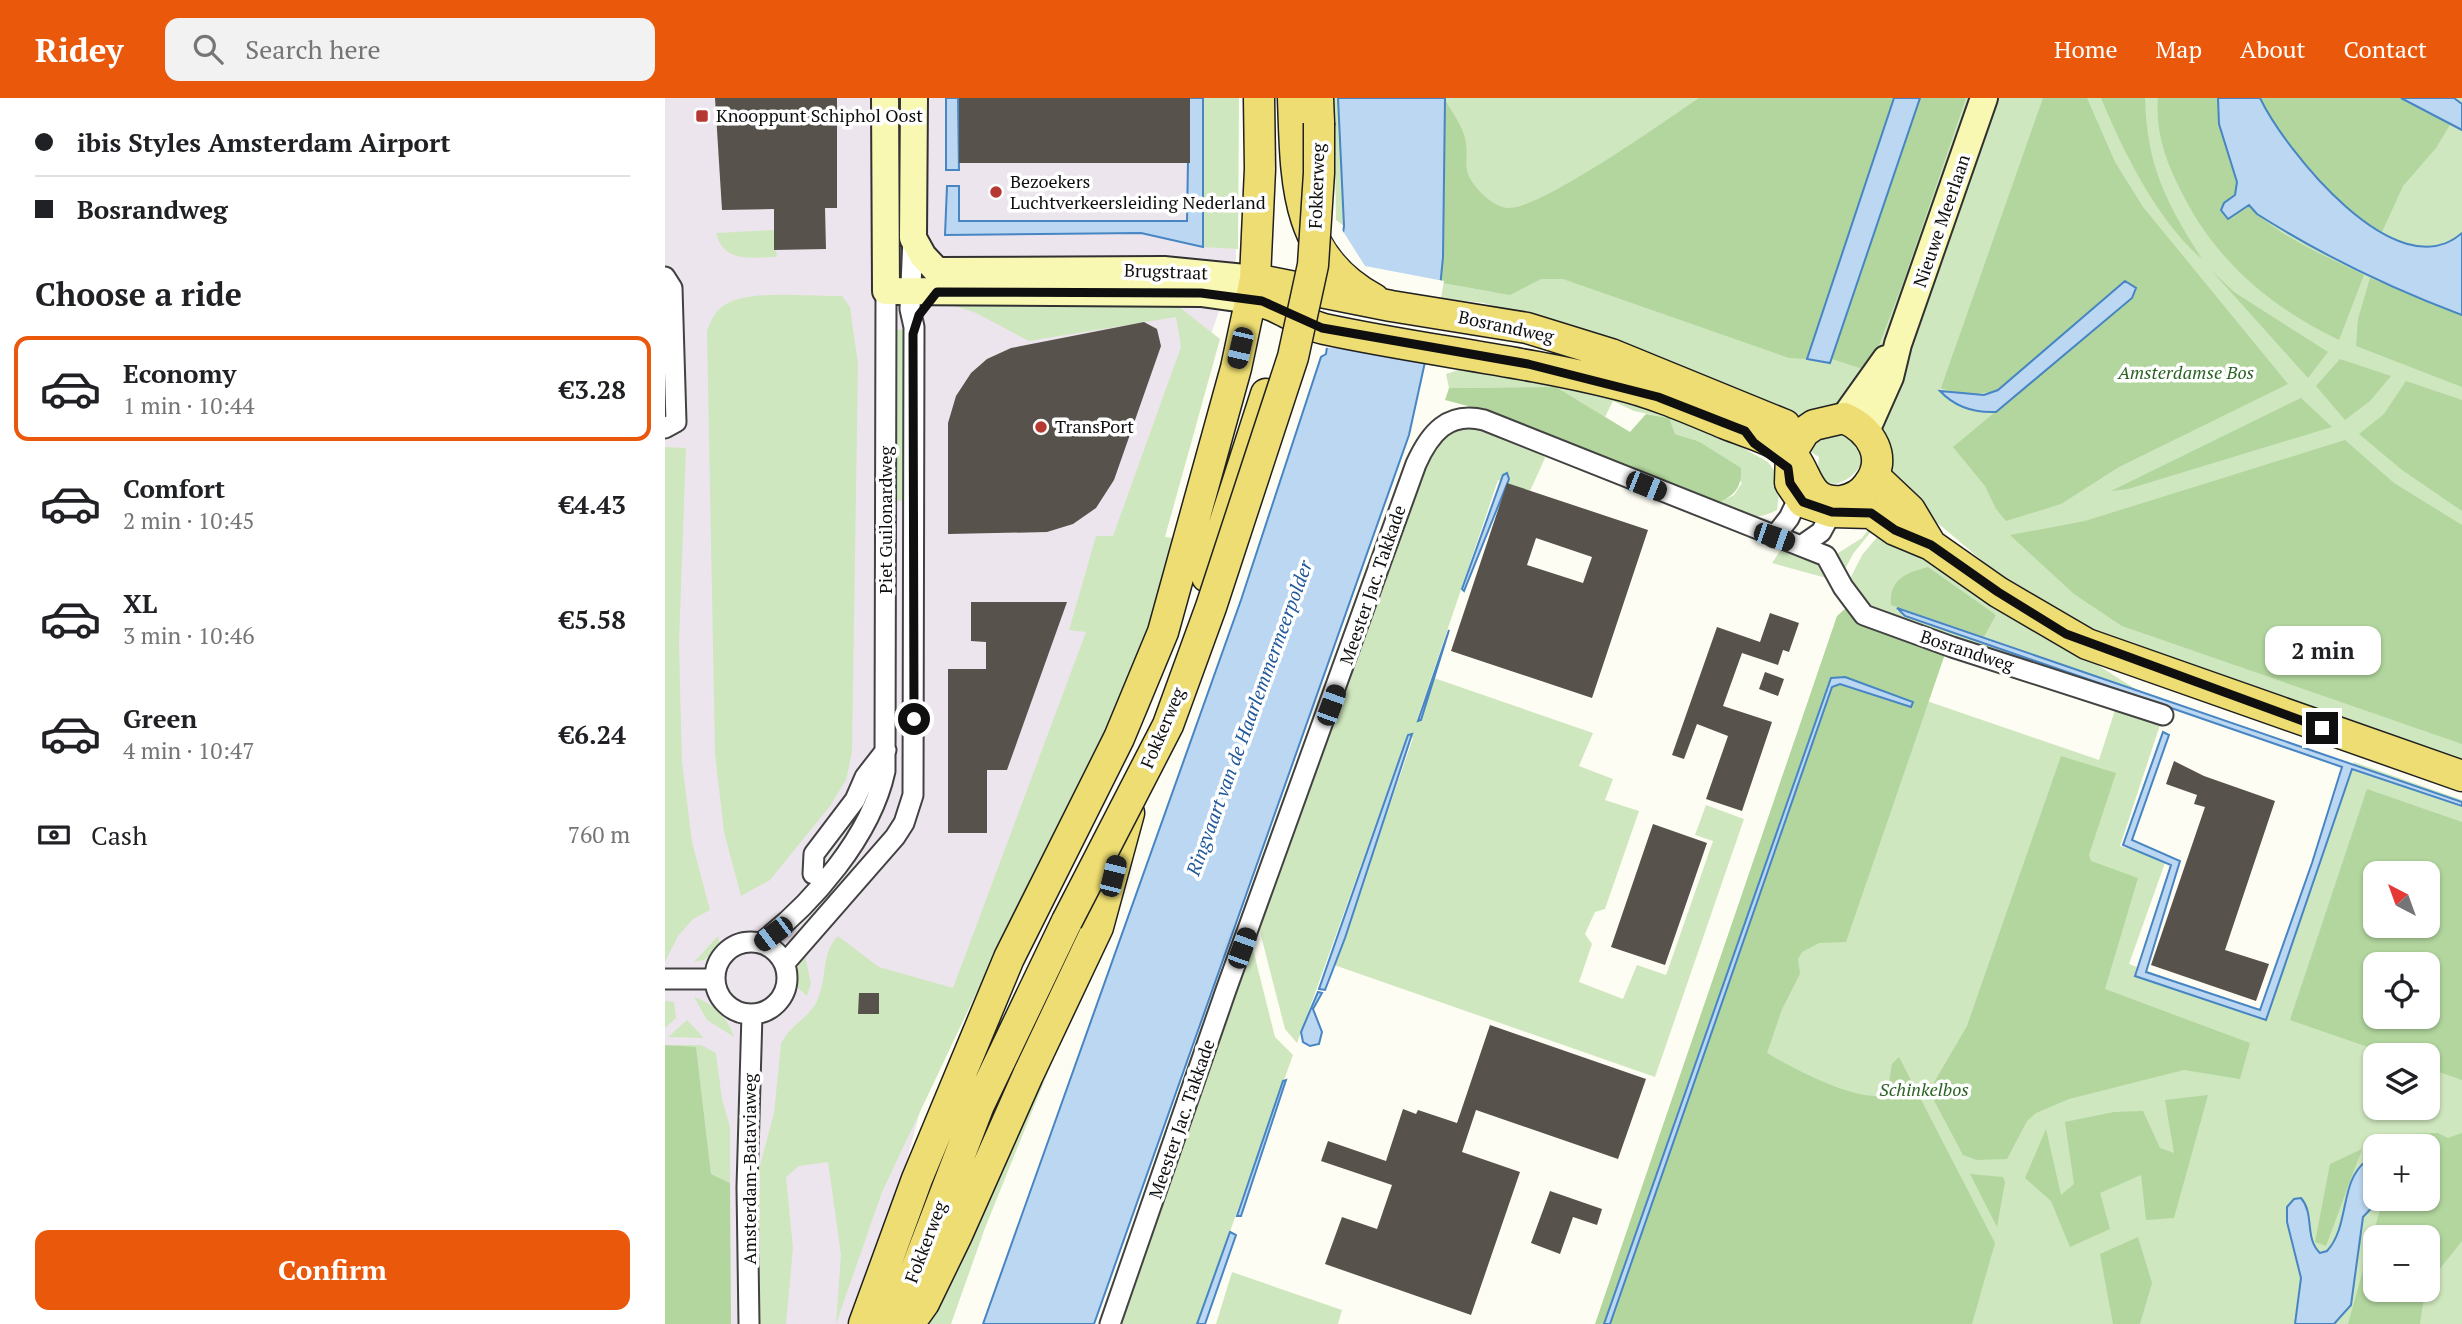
<!DOCTYPE html>
<html lang="en">
<head>
<meta charset="utf-8">
<style>
	:root { --surface:#fff; --page:#f2f2f2; --text:#202124; --muted:#757577; --line:#e0e0e0; --accent:#ea580c }
	body { margin:0; font-family:"PT Serif",serif; background:var(--page); color:var(--text); height:100vh; display:flex; flex-direction:column; font-size:26px; white-space:nowrap }
	* { box-sizing:border-box; margin:0 }
	p { font-size:23px; color:var(--muted) }
	.icon { flex:none; width:38px; height:38px; fill:none; stroke:currentColor; stroke-width:2; stroke-linecap:round; stroke-linejoin:round }
	.map { position:relative; flex:1; overflow:hidden }
	.drawer { display:flex; flex-direction:column; background:var(--surface); width:665px }
	.drawer>* { flex:none }
	.banner { display:grid; align-content:center; height:154px; padding:0 35px; background:var(--surface) }
	.needle { width:46px; rotate:319deg }
	.buttons { position:absolute; left:1698px; top:763px; display:grid; gap:14px }
	.buttons a { display:grid; place-items:center; width:77px; height:77px; border-radius:14px; background:var(--surface); box-shadow:0 2px 5px #0004; font-size:35px }
	.end { position:absolute; width:32px; height:32px; margin:-16px; border:9px solid #0f0f0f; background:#fff; box-shadow:0 0 0 4px #fff }
	.from { border-radius:50% }
	.bubble { position:absolute; height:49px; border-radius:14px; background:var(--surface); box-shadow:0 2px 5px #0004; font-size:23px; font-weight:700; line-height:49px; text-align:center }
	.car { position:absolute; width:21px; height:42px; margin:-21px -10px; border-radius:9px; box-shadow:0 0 5px 2px #0007; background:linear-gradient(#222 24%,#8ab4d8 0 40%,#222 0 76%,#8ab4d8 0 86%,#222 0) }
	.banner b { display:flex; align-items:center; gap:24px; height:66px; font-size:26px }
	.banner b+b { border-top:2px solid var(--line) }
	.banner i { width:18px; height:18px; background:var(--text) }
	ul { padding:0; list-style:none }
	li { display:flex; align-items:center; gap:21px; height:105px; margin:0 14px 10px; padding:0 21px; border:4px solid transparent; border-radius:14px }
	li div { flex:1 }
	li b { display:block; font-size:26px }
	li em { font-style:normal; font-weight:700 }
	li.on { border-color:var(--accent) }
	li>.icon { width:63px; height:63px; stroke-width:1.5 }
	h2 { padding:0 35px; font-size:32px; line-height:84px }
	.pay { display:flex; align-items:center; gap:18px; height:77px; padding:0 35px; font-size:26px }
	.pay p { margin-inline-start:auto }
	.button { display:flex; gap:14px; margin-top:auto; padding:14px 35px }
	.button a { flex:1; height:80px; border-radius:14px; background:var(--accent); color:#fff; font-size:28px; font-weight:700; line-height:80px; text-align:center }
	header { display:flex; align-items:center; gap:42px; box-sizing:border-box; height:98px; padding:0 35px; background:var(--accent); color:#fff }
	header strong { font-size:33px }
	nav { display:flex; gap:38px; margin-inline-start:auto; font-size:24px }
	.search { width:490px; height:63px; background:var(--page); display:flex; align-items:center; gap:18px; box-sizing:border-box; padding:0 24px; border-radius:14px; color:var(--muted); font-size:26px }
	main { display:flex; flex:1; min-height:0 }
	.map>svg:first-child { display:block }
</style>
</head>
<body>
<header>
<strong>Ridey</strong>
<div class="search"><svg class="icon" aria-label="search" viewBox="0 0 24 24"><circle cx="10" cy="10" r="6"/><path d="M15 15l6 6"/></svg>Search here</div>
<nav><a>Home</a><a>Map</a><a>About</a><a>Contact</a></nav>
</header>
<main>
<section class="drawer">
<div class="banner">
<b><i class="from"></i>ibis Styles Amsterdam Airport</b>
<b><i></i>Bosrandweg</b>
</div>
<h2>Choose a ride</h2>
<ul>
<li class="on"><svg class="icon" aria-label="car" viewBox="0 0 24 24"><path d="M5 17H2v-5l4-1 3-4h7l3 4 3 1v5h-3M9 17h6M6 11h13"/><circle cx="7" cy="17" r="2"/><circle cx="17" cy="17" r="2"/></svg><div><b>Economy</b><p>1 min · 10:44</p></div><em>€3.28</em></li>
<li><svg class="icon" aria-label="car" viewBox="0 0 24 24"><path d="M5 17H2v-5l4-1 3-4h7l3 4 3 1v5h-3M9 17h6M6 11h13"/><circle cx="7" cy="17" r="2"/><circle cx="17" cy="17" r="2"/></svg><div><b>Comfort</b><p>2 min · 10:45</p></div><em>€4.43</em></li>
<li><svg class="icon" aria-label="car" viewBox="0 0 24 24"><path d="M5 17H2v-5l4-1 3-4h7l3 4 3 1v5h-3M9 17h6M6 11h13"/><circle cx="7" cy="17" r="2"/><circle cx="17" cy="17" r="2"/></svg><div><b>XL</b><p>3 min · 10:46</p></div><em>€5.58</em></li>
<li><svg class="icon" aria-label="car" viewBox="0 0 24 24"><path d="M5 17H2v-5l4-1 3-4h7l3 4 3 1v5h-3M9 17h6M6 11h13"/><circle cx="7" cy="17" r="2"/><circle cx="17" cy="17" r="2"/></svg><div><b>Green</b><p>4 min · 10:47</p></div><em>€6.24</em></li>
</ul>
<div class="pay"><svg class="icon" aria-label="cash" viewBox="0 0 24 24"><path d="M3 7h18v10H3z"/><circle cx="12" cy="12" r="2"/></svg>Cash<p>760 m</p></div>
<div class="button"><a>Confirm</a></div>
</section>
<div class="map">
<svg width="1797" height="1226" viewBox="0 0 1797 1226">
	<rect width="100%" height="100%" fill="#fefdf3"/>
	<!-- industrial -->
	<path fill="#ede5ed" d="M0,0h567l4,161 -102,309 -201,496 -71,260h-197z"/>
	<!-- green -->
	<path fill="#cfe7be" fill-rule="evenodd" d="M538,0h36l-1,151 -35,-2z
		M669,0h4l6,128 -8,-6z
		M703,0h1094v665l-393,-129 -129,-109 -80,-59c-15,24 -47,26 -41,-9l-11,-7 11,-11 -287,-121 -48,-15 -45,-5 2,-15 52,9 -121,-54z
		M109,132l3,27c-26,0 -53,7 -61,-24z
		M177,198l8,11 8,57 -6,388 -6,28 -16,26 -60,74 -29,16 -17,-64 -9,-78 -8,-423c5,-13 9,-23 23,-29 26,-12 82,-5 112,-6z
		M287,207l226,1 42,33 -55,198 9,1 -37,126 -18,43 -54,112 -47,86 -136,287 -46,132 5,-69 -13,-93 -29,4 -13,11 7,71 -7,76h-30l3,-155 15,-56 7,-69c7,-17 26,-25 35,-41 12,-23 4,-49 22,-67l41,31 74,21 133,-356 -17,-2 27,-94h17l68,-189 -5,-30 -147,24 -53,-28z
		M228,231l12,1 -3,171 -8,-1z
		M802,269l163,33 102,42 36,20 7,10 5,14 -3,24c-24,13 -39,4 -63,-5l20,-10 8,-12 -44,-42 -23,-7 -7,-16 -34,-7 -21,-10 -8,16 -49,-30 -107,1 -3,-14z
		M798,327l77,26 5,7 -15,33 -32,-11 -81,240h4l13,-42 159,55 -14,33 34,13 -8,21 34,11 -34,98 -10,3 -10,22 7,10 -13,38 44,17 14,-34 29,10 47,-134 -18,-6 11,-30 38,14 -89,258 -321,-112 79,-227 -5,-3 -111,308 -12,-14 -26,-101 167,-471 21,-25z
		M0,349l21,1 -7,196 3,117 10,81 18,68 -17,9 -15,17 -13,26z
		M1209,424l3,2 -24,30 -9,17 -9,-16 27,-17z
		M1219,431l256,163 -156,-55 12,-23 -99,-6v3l270,94 -1,7 -224,-75 -75,-31 -17,-27 12,-24z
		M1122,452l32,10 11,19 -58,-16 8,-12z
		M1176,517l83,85 175,60 16,-50 45,15 -40,121 46,14 -37,104 132,49 93,-251 108,38v524h-866zM1710,775h52v53h-52zM1710,866h52v53h-52zM1710,957h52v53h-52zM1710,1048h52v53h-52zM1710,1139h52v53h-52z
		M53,838l3,11 -17,13 -10,2z
		M587,847l23,92 18,18 -96,269h-81z
		M139,854l7,31 -4,13 -9,-8v-21z
		M415,895l-95,235 -34,96h-31z
		M29,899c19,6 34,21 40,40l-27,-17z
		M0,903l9,1 2,16 -11,10z
		M22,922l17,18 -36,-1z
		M5,947h31l15,8 6,46 8,28v56l-19,-9 -15,-126z
		M567,1174l110,38 -4,14h-122z"/>
	<!-- forest -->
	<path fill="#b2d69e" fill-rule="evenodd" d="M1034,0h195l-87,261 -18,-1 -226,-79h-22l-31,16 -69,-12 4,-183c7,12 20,29 21,44 2,13 -3,23 5,36 7,12 23,27 37,28 34,1 158,-88 191,-110z
		M1255,0h46l-62,182 -35,91 -37,-12z
		M1378,0h44l28,64 28,45 145,177 -169,83 -58,37 -55,17 -10,-12 -11,-23 -32,-39 77,-64c-32,7 -57,17 -89,5z
		M1436,0h44c2,69 21,104 57,161 -44,-37 -79,-108 -101,-161z
		M1493,0h60l1,26 18,59 -2,12 -11,8 -3,7 8,9 20,-14c28,32 78,51 115,70l-25,65c-69,-33 -124,-80 -158,-149 -15,-29 -26,-60 -23,-93z
		M1595,0h141l50,25 -15,25 -33,38 -21,46c-52,-29 -97,-81 -122,-134z
		M1546,172l23,22 94,60 -20,26z
		M1705,180l92,37v72l-106,-41 2,-27z
		M1675,261l51,17 -21,25 -25,19 -29,-34z
		M1741,283l56,19v111l-60,-41 -43,-36 25,-20z
		M891,289l74,45 16,-18 23,4 6,16 23,7 43,27c1,22 -8,28 -27,37l-90,-31 -141,-64 -38,-10 4,-12z
		M1636,300l31,29 -204,62 -17,2z
		M1680,342l49,43 68,42v219l-340,-118 -48,-32 -64,-59 75,-14z
		M1263,469l68,48 -12,22 -93,-32c-2,-26 15,-32 37,-38z
		M1181,510l13,14 85,31v4l-98,285 -27,1 -17,9 -4,7 2,15 -18,35 -15,44c27,16 90,50 120,42l5,-31 7,-7 96,186 -23,81h-377l242,-708z
		M1396,658l55,17 -27,82 2,6 47,17 -33,111 145,54 -10,36 -56,-9 -115,29 -33,14 -9,8 -20,38 -30,1 -14,-5 -34,-64 38,-65z
		M1702,691l95,33v258l-35,-12v-13h-36l-101,-35zM1710,775h52v53h-52zM1710,866h52v53h-52z
		M0,947l31,2 15,127 19,9 1,141h-66z
		M1543,997l-34,123 -28,2 -5,-45 -41,18 10,36 -40,18 -19,-46 -26,-23 21,-49 15,66 13,-11 -9,-62 49,-10 29,-1 17,37 14,5 -9,-53z
		M1773,1035l10,5 14,-5v108l-35,44v-48h-52v53h50l-5,34h-72l35,-125h44v-53h-24l7,-12z
		M1697,1051l-36,97 -11,-4 15,-78z
		M1305,1076l33,3 2,5 -8,45z
		M1473,1139l14,46 -12,41h-27l-13,-70z"/>
	<!-- water -->
	<path fill="#bbd7f2" stroke="#4785c3" stroke-width="2" d="M281,0h12l1,72h-13z
		M524,0h14v149l-62,-14 -196,2 2,-49h12v35h228z
		M673,0h107l-2,159 -4,41 -30,137 -315,889h-111l258,-724 80,-243 5,-3 18,-128z
		M1229,0h26l-90,265 -23,-4z
		M1553,0h42c25,52 137,193 202,135v82c-72,-27 -139,-59 -205,-101l-8,-9 -21,14 -7,-9 3,-7 11,-8 2,-13 -18,-58z
		M1736,0h53l8,6v26z
		M1460,183l11,7 -4,10 -136,114c-22,1 -41,-5 -56,-21l44,4 14,-5z
		M842,375l2,6 -45,112 -2,-2 41,-114z
		M1232,510l565,194v4l-110,-37 -86,251 -131,-44 36,-111 -48,-20 40,-113 6,3 -37,105 48,21 -34,111 114,38 52,-147 30,-96 -437,-151z
		M784,532l-28,90 -3,1z
		M1180,579l68,25 -2,5 -71,-23 -8,3 -222,637h-6l227,-646z
		M747,636l-67,204 -20,52 -6,-1 89,-254z
		M653,894l4,1 -9,16 9,23 -3,12 -9,2 -7,-4 -2,-10z
		M621,982l-45,136h-4l46,-135z
		M1701,1063l9,7v31h5l-17,18 -12,88 -17,19h-39l6,-46 -14,-56v-15l7,-8 7,-1c14,16 3,40 19,55l7,-2c23,-25 12,-69 39,-90z
		M565,1134l6,3 -31,89h-8z"/>
	<!-- pier -->
	<path fill="#fefdf3" d="M676,130l24,38 79,15 -15,83 -81,-17 -25,1z"/>
	<!-- building -->
	<path fill="#57524c" fill-rule="evenodd" d="M50,0h122v110h-12l1,41 -52,1v-41l-52,1z
		M294,0h231v65h-231z
		M479,224l13,7 4,17 -47,134 -18,28 -23,16 -26,8 -99,2v-111l8,-27 15,-23 16,-14 24,-11z
		M842,385l141,47 -56,168 -141,-47zM871,440l56,19 -9,26 -56,-18z
		M306,504h96l-60,168h-20v63h-39v-164h38v-27l-15,-1z
		M1105,515l29,10 -10,29 -6,-2 -5,15 -36,-12 -19,53 49,16 -30,89 -36,-12 22,-63 -31,-12 -13,35 -12,-4 45,-128 43,15z
		M1100,574l19,7 -6,17 -19,-7z
		M1509,663l30,15 71,25 -50,149 44,14 -13,37 -105,-36 54,-158 -11,-3 3,-9 -31,-11z
		M988,726l54,19 -42,122 -54,-18z
		M194,895h20v21h-21z
		M825,927l156,54 -28,80 -142,-49 -14,42 58,20 -49,143 -146,-51 17,-47 35,12 15,-44 -71,-24 7,-20 58,20 17,-52 13,5 2,-4 39,13z
		M885,1093l52,18 -5,16 -24,-8 -13,37 -29,-11z"/>
	<g fill="none" stroke-linecap="round" stroke-linejoin="round">
		<!-- street casing -->
		<g stroke="#424242" stroke-width="23">
			<path id="street" d="M0,179l7,11 4,134 -11,6
				M1109,439l15,-19 10,-21
				M1136,448l20,-14 11,-20
				M148,776l1,-20 41,-54 10,-23 21,-27
				M50 880a36 36 0 1 1 72 0a36 36 0 1 1-72 0Z
				M96,845c52,-40 110,-107 124,-172l1,-480
				M120,865l110,-126 9,-14 9,-28 1,-468 -4,-18 3,-71
				M0,881h50
				M84,1226l-2,-137 5,-173
				M445,1226l116,-334 190,-526c14,-31 32,-53 68,-44l342,136 17,31 21,28 88,32 211,68"/>
		</g>
		<!-- secondary casing -->
		<g stroke="#313131" stroke-width="30">
			<path id="secondary" d="M220,0l1,193 315,2 50,7
				M249,0l-1,140 10,18 14,15 227,-1 91,9
				M1179,320l42,-59
				M1201,333l24,-54 8,-33 86,-246"/>
		</g>
		<!-- primary casing -->
		<g stroke="#202020" stroke-width="33">
			<path id="primary" d="M628,0c3,81 0,157 81,201
				M653,0l1,25
				M590,181l136,27 136,22 84,26 174,71
				M586,202c28,3 47,23 73,29 97,21 196,31 292,55 38,9 74,25 110,40 20,8 40,13 58,24 26,17 18,57 58,53 10,-2 20,-7 26,-16 21,-27 3,-55 -24,-67l-30,7 -10,7 -13,21 -1,30 13,19 29,10 39,1 24,17 36,15 67,47 89,52 375,132
				M1209,378l36,34 21,35
				M542,479l59,-183
				M199,1226l53,-145 92,-221 110,-220 44,-106 73,-264 19,-89 5,-110 -1,-71
				M230,1226l84,-219 88,-184
				M244,1226l15,-21 33,-68 71,-160 70,-148 31,-114"/>
		</g>
		<!-- street -->
		<use href="#street" stroke="#fff" stroke-width="19"/>
		<!-- secondary -->
		<use href="#secondary" stroke="#f9f8b3" stroke-width="26"/>
		<!-- primary -->
		<use href="#primary" stroke="#eedd72" stroke-width="30"/>
		<!-- primary-bridge casing -->
		<g stroke="#202020" stroke-width="33" stroke-linecap="butt">
			<path id="primary-bridge" d="M402,823l101,-196 43,-118 82,-250 20,-92 6,-92v-50"/>
		</g>
		<!-- primary-bridge -->
		<use href="#primary-bridge" stroke="#eedd72" stroke-width="30"/>
	</g>
	<g fill="none" stroke-linecap="round" stroke-linejoin="round">
		<!-- route -->
		<path stroke="#0f0f0f" stroke-width="9" d="M249,621l-1,-385 6,-19 18,-23 264,1 61,8 60,27 206,36 130,33 87,34 9,12 34,25 2,15 13,19 29,10 39,1 24,17 36,15 67,47 68,42 256,94"/>
	</g>
	<!-- markers -->
	<g fill="#b63931" stroke="#fff" stroke-width="2.5">
		<rect x="30" y="11" width="14" height="14" rx="3.5"/>
		<circle cx="331" cy="94" r="7"/>
		<circle cx="376" cy="329" r="7"/>
	</g>
	<g text-anchor="middle" stroke-width="7" stroke-linejoin="round" paint-order="stroke">
		<!-- poi labels -->
		<g font-size="18" fill="#0f0f0f" stroke="#fff" text-anchor="start">
			<text x="51" y="24">Knooppunt Schiphol Oost</text>
			<text x="345" y="90">Bezoekers<tspan x="345" dy="21">Luchtverkeersleiding Nederland</tspan></text>
			<text x="390" y="335">TransPort</text>
		</g>
		<!-- street labels -->
		<g font-size="18" fill="#0f0f0f" stroke="#fff">
			<text transform="translate(652 88) rotate(-88)" y="6">Fokkerweg</text>
			<text transform="translate(1277 123) rotate(-71)" y="6">Nieuwe Meerlaan</text>
			<text transform="translate(501 174) rotate(2)" y="6">Brugstraat</text>
			<text transform="translate(841 229) rotate(12)" y="6">Bosrandweg</text>
			<text transform="translate(221 422) rotate(-90)" y="6">Piet Guilonardweg</text>
			<text transform="translate(708 487) rotate(-71)" y="6">Meester Jac. Takkade</text>
			<text transform="translate(1302 553) rotate(18)" y="6">Bosrandweg</text>
			<text transform="translate(498 630) rotate(-67)" y="6">Fokkerweg</text>
			<text transform="translate(517 1021) rotate(-71)" y="6">Meester Jac. Takkade</text>
			<text transform="translate(85 1071) rotate(-90)" y="6">Amsterdam-Bataviaweg</text>
			<text transform="translate(261 1144) rotate(-69)" y="6">Fokkerweg</text>
		</g>
		<!-- park labels -->
		<g font-size="18" font-style="italic" fill="#2a6324" stroke="#fff">
			<text x="1521" y="281">Amsterdamse Bos</text>
			<text x="1259" y="998">Schinkelbos</text>
		</g>
		<!-- water labels -->
		<g font-size="19" font-style="italic" fill="#215899" stroke="#fff">
			<text transform="translate(584 620) rotate(-70)" y="7">Ringvaart van de Haarlemmermeerpolder</text>
		</g>
	</g>
</svg>
<div class="buttons">
<a><svg class="needle" viewBox="-14 -14 28 28"><path d="M0-13l5 13h-10z" fill="#e53935"/><path d="M0 13l5-13h-10z" fill="#757577"/></svg></a>
<a><svg class="icon" aria-label="locate" viewBox="0 0 24 24"><circle cx="12" cy="12" r="6"/><path d="M12 2v4M12 18v4M2 12h4M18 12h4"/></svg></a>
<a><svg class="icon" aria-label="layers" viewBox="0 0 24 24"><path d="M12 4l9 5-9 5-9-5zM3 14l9 5 9-5"/></svg></a>
<a>+</a>
<a>−</a>
</div>
<i class="end from" style="left:249px;top:621px"></i>
<i class="end" style="left:1657px;top:630px"></i>
<div class="bubble" style="left:1600px;top:528px;width:116px">2 min</div>
<i class="car" style="left:575px;top:250px;rotate:193deg"></i>
<i class="car" style="left:981px;top:388px;rotate:112deg"></i>
<i class="car" style="left:1109px;top:439px;rotate:109deg"></i>
<i class="car" style="left:666px;top:607px;rotate:20deg"></i>
<i class="car" style="left:448px;top:778px;rotate:14deg"></i>
<i class="car" style="left:108px;top:836px;rotate:233deg"></i>
<i class="car" style="left:577px;top:850px;rotate:20deg"></i>
</div>
</main>
</body>
</html>
